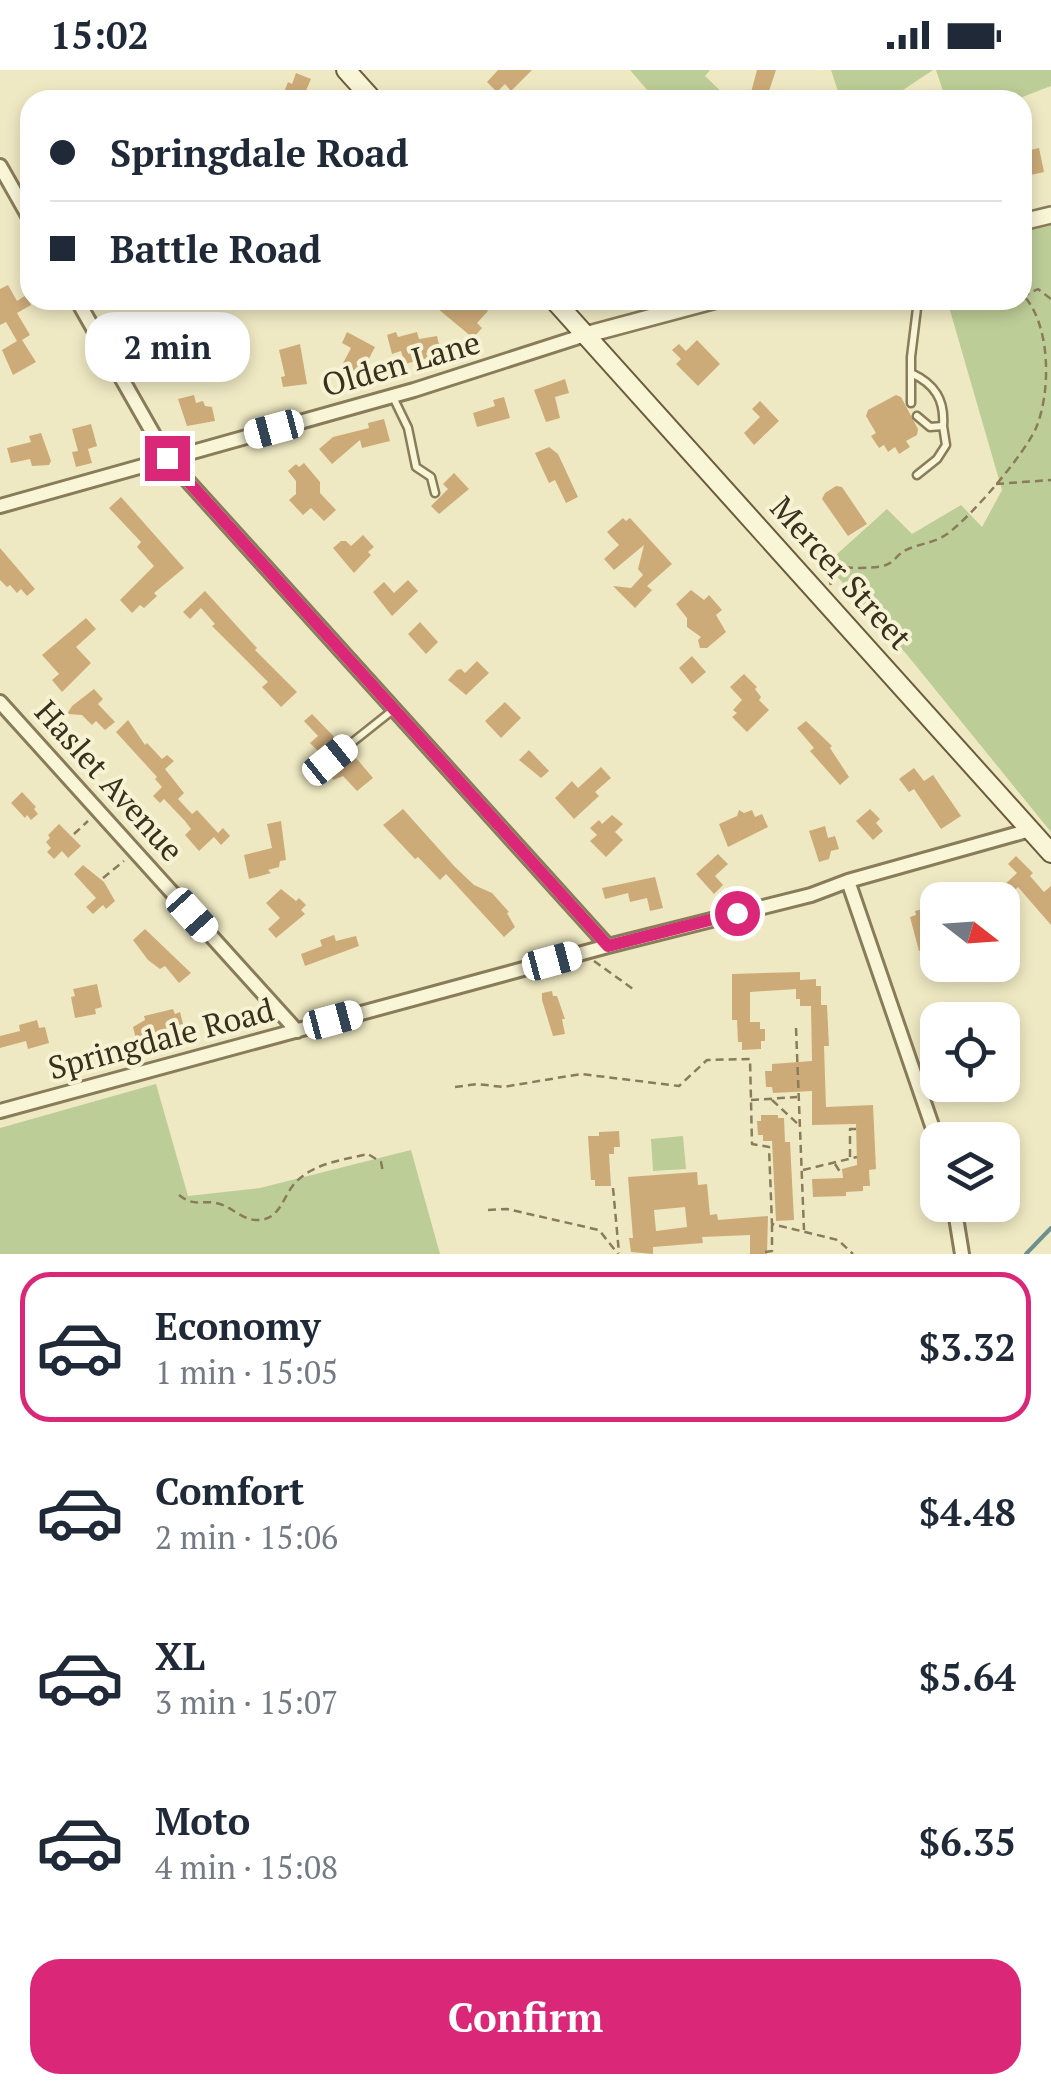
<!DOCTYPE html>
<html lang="en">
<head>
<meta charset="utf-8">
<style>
	:root { --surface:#fff; --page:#f6f6f7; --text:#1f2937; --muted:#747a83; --line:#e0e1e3; --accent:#db2777 }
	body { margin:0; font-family:"PT Serif",serif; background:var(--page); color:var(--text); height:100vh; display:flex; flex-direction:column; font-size:38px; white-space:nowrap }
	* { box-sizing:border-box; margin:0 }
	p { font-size:32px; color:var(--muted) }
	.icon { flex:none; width:55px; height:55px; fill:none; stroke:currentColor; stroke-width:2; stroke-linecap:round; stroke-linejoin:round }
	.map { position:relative; height:1184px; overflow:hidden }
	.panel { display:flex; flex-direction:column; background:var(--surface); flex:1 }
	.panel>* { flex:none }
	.hud { position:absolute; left:20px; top:20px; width:1012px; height:220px; border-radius:30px; box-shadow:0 5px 15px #0003; display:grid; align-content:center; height:220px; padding:0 30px; background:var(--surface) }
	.needle { width:65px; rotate:107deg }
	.fabs { position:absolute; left:920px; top:812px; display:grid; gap:20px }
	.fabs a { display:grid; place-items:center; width:100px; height:100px; border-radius:20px; background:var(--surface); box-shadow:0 5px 15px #0003; font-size:50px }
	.end { position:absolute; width:45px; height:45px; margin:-22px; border:12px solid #db2777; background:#fff; box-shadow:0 0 0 5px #fff }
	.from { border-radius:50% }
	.bubble { position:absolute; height:70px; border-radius:30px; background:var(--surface); box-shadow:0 5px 15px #0003; font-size:32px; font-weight:700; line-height:70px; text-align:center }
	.car { position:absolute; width:30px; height:60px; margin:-30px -15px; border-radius:12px; box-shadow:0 0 8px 2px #0007; background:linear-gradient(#fff 24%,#345 0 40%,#fff 0 76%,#345 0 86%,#fff 0) }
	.hud b { display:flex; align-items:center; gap:35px; height:95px; font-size:38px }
	.hud b+b { border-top:2px solid var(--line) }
	.hud i { width:25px; height:25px; background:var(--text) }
	ul { padding:18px 0 0; list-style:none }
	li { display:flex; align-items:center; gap:30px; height:150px; margin:0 20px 15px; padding:0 10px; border:5px solid transparent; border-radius:30px }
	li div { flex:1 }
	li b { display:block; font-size:38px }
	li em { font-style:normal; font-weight:700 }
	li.on { border-color:var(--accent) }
	li>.icon { width:90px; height:90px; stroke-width:1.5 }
	.cta { display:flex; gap:20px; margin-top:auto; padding:20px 30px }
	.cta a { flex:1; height:115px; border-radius:30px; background:var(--accent); color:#fff; font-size:40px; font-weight:700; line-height:115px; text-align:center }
	.status { display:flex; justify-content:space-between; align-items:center; height:70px; padding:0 50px; background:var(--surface); direction:ltr }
	.status svg { height:28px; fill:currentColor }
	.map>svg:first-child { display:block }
</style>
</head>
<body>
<div class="status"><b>15:02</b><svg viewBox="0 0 49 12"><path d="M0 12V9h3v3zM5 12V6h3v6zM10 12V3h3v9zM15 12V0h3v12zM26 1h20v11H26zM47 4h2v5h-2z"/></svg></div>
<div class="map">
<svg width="1051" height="1184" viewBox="0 0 1051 1184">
	<rect width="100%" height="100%" fill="#efe9c3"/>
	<!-- green -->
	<path fill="#bdcd97" d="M630,0h80l-5,6 25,24h-74z
		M831,0h102l-45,30h-47z
		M936,0h115v16l-36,14h-69z
		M1051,143v619l-143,-176 -82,-92 61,-55 25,25 49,-29 21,22 20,-37 -55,-190h75l1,-80z
		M156,1014l32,112 72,-8 151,-38 29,104h-440v-126z
		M683,1066l3,33 -33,2 -2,-32z"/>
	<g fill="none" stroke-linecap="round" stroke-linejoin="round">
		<!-- stream -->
		<path stroke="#6c908e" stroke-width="4" d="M1026,1184l25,-26"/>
	</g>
	<!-- building -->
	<path fill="#cdab79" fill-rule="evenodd" d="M498,0h34l-21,21 -6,-7 -8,8 -10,-10z
		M757,0h19l-10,30h-17z
		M296,3l15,6 -9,21h-21l7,-18 4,2z
		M1039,78l5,24 -22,5v-25z
		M8,215l9,16 9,-6 5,10 -14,8 13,22 -8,5 14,22 -23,13 -11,-25 15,-9 -11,-19 -6,3v-36z
		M445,230h32l11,11 -11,12 5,5 -9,10 -36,-30z
		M347,262l28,15 -12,23 -6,-3 -4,9 -13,-7 11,-21 -9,-5z
		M396,262l2,5 19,-5 2,7 18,-3 3,13 -14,4 2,5 -23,6 -4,-13 -9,3 -5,-19z
		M164,265l2,5 7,-4 5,9 12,-7 6,12 -30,17 -12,-26z
		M697,270l23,24 -22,22 -22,-22 5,-5 -9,-9 7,-6 7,7z
		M300,274l7,40 -24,3 -2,-10 4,-1 -6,-26z
		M565,309l4,14 -14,4 5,21 -14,4 -12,-32z
		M194,325l2,8 7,-2 2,5 7,1 3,14 -28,5 -9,-27z
		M896,325l5,2 17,32 -1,6 -11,6 4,6 -11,7 -4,-7 -7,5 -4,-7 -5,3 -8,-12 5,-3 -10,-17 2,-6z
		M504,327l6,21 -33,9 -4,-14 22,-7 -2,-6z
		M760,331l19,20 -25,24 -10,-12 16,-16 -8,-8z
		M384,349l6,22 -28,7 -2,-8 -28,24 -13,-15 14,-12 36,-9 -1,-5z
		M91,354l6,22 -9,3 4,14 -16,4 -4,-15 6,-1 -6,-22z
		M41,363l10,28 -2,4 -17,1 -2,-7 -19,4 -4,-15 24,-6 -2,-6z
		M549,377l9,7 20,43 -12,6 -11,-23 -6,3 -14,-30z
		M304,393l16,19v11l16,17 -12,11 -13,-13 -8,7 -14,-15 7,-6v-13l-8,-10 8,-7 3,3z
		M454,403l15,16 -30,25 -8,-8 17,-17 -5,-5z
		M836,416l6,1 25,37 -19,12 -26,-37 3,-6z
		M121,427l63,71 -30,25 3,3 -13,12 -4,-3 -8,8 -12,-13 34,-34 -17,-19 4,-5 -32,-34z
		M623,448l3,3 4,-3 42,46 -25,22 5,4 -17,18 -22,-22 18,2 12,-13 -5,-6 6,-24 -30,25 -10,-11 15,-14 -12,-13z
		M363,465l11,12 -6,5 3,3 -17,18 -21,-25 8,-7h5l5,5z
		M0,478l35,41 -8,7 -6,-7 -4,4 -7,-8 -3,2 -7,-7z
		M408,510l10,11 -26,25 -19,-24 11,-10 10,11z
		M691,520l13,10 5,-5 13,15 -6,5 10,17 -19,16h-7l-2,-8 3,-3 -14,-10v-9l-11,-14z
		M205,521l52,57 -2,2 42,42 -16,15 -19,-20 6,-5 -56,-56 3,-2 -14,-16 -11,11 -7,-7z
		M86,548l10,11 -20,18 15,16 -29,29 -10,-12 7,-6 -17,-19z
		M420,552l18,20 -12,12 -18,-20z
		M692,586l14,16 -14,12 -13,-16z
		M477,591l12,12 -23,22 -18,-15 9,-10 4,-1 4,4z
		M744,604l13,13 -2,2 6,8 -2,3 10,10 -22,22 -15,-15 5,-4 -4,-3 9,-10 -12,-13z
		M94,619l9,10 -5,5 17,18 -10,8 -9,-9 -4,4 -10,-10 -15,-1 5,-8z
		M505,632l16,16 -20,20 -16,-17z
		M312,644l28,29 -16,14 -14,-14 8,-7 -14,-15z
		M128,650l17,25 2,-2 15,16 5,-4 7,6 -9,8 19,24 -6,6 14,15 5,-4 21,23 5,-5 7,8 -9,9 -7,-8 -15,14 -14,-16 6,-6 -6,-8 -21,-22 -4,4 -7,-7 9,-9 -7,-8 2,-2 -41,-45z
		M806,651l26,25 -2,2 19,29 -9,8 -30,-34 4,-3 -17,-20z
		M529,680l20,21 -8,7 -22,-18z
		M351,682l22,26 -16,13 -14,-15 -10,4 -3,-7z
		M601,697l10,11 -16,14 4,4 -25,23 -19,-21 17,-17 6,7z
		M914,698l10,13 9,-6 28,41 -20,13 -27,-40 -5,3 -10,-13z
		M22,722l14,15 -2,2 4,5 -7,6 -4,-5 -2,3 -14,-15z
		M403,739l52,58 19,18 18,8 17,19 -2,1 8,14 -11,10 -58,-63 -6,6 -22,-23 -3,2 -32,-34z
		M870,739l10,10 -4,4 7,8 -10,9 -17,-19z
		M739,740l5,3 8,-3 3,7 7,-3 6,13 -40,20 -9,-23 18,-8z
		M612,745l11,9 -8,8 8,8 -17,17 -16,-16 7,-6 -7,-7 9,-8 3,4z
		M281,751l5,39 -6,1 -1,6 -11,3 3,3 -22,6 -5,-24 28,-7 -5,-24z
		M59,754l22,22 -13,12 -6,-7 -8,8 -7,-7 4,-4 -5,-6 4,-4 -2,-3z
		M825,756l3,12 7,-2 4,13 -8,2 -2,8 -10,3 -10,-31z
		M718,784l10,10 -13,12 8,9 -9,9 -18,-20z
		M1016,786l17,17 -3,3 14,16 7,-6v39l-33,-38 -9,9 -8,-8 16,-15 -9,-9z
		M83,795l21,17 11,19 -9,8 -3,-4 -10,9 -7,-7 10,-9 -22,-24z
		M655,807l8,31 -13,3 -3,-13 -17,4 -2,-9 -23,6 -3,-11z
		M281,819l15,12 3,-3 7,7 -5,5 4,4 -29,24 -8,-9 12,-11 -14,-15z
		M926,838l1,5 8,-2 3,3v15l-9,2 4,16 -14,4 -9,-34 6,-2 -1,-4z
		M145,859l46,44 -12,10 -14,-17 -5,3 -12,-9 -15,-20z
		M334,865l2,6 20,-5 3,10 -54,20 -4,-12 21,-8 -2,-6z
		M800,902v8l16,-1v7h5v19h6l2,41h-5l2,61 47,-2 3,64 -7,1 1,16h-7v5l-17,1v4l-33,1 -1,-18 31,-1 -1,-9 15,-4 -1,-41 -44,1v-34l-39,2 -1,-6h-6l-1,-16h7v-7l40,-3 -1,-55h-11v-7h-4v-10l-46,3v30h10v7h5v12h-4v8l-19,1v-8h-4l-1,-22h-5v-46z
		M97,914l5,23 -7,2 1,5 -21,4 -4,-21 4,-1 -2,-7z
		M552,921l1,5h4l8,23h-3l3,15 -12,2 -11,-36v-7z
		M173,939l2,5 5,-2 3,12 -18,5 1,4 -30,6 -3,-12 12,-7 -1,-4z
		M37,950l2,8 6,-1 4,16 -21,6 -2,-8 -26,7v-12l20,-5 -1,-6z
		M761,1045h17v3h6l1,24h5l4,78 -18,1 -4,-80h-9v-6h-5l-1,-14h4z
		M619,1061l1,16h-6v7h-5l2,32h-16v-6h-4l-3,-44h11v-4z
		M697,1102l1,13 9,-1 3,31 7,-1 1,6 50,-4 -1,38h-17v-19l-48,2 1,6 -50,4v7l-22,-2 -2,-14h4l-5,-61zM685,1137l2,20 -31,4 -2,-21z"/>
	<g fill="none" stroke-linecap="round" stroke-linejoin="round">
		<!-- service casing -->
		<g stroke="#897c5a" stroke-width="11">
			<path id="service" d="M911,303c24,11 34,27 32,53l-13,1 -13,-11
				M393,327l15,31 8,39 15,10 4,16
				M911,333v-46l7,-57
				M917,405l20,-16 9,-14 -3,-19
				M320,707l10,-17 63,-50"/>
		</g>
		<!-- minor casing -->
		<g stroke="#897c5a" stroke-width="18">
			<path id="minor" d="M0,96l30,53
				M77,230l90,158 441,488
				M0,436l414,-116 171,-55
				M0,632l297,329
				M848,811l90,262
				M0,1041l608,-165 203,-51 37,-14 182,-51
				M954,1135l8,49"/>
		</g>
		<!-- tertiary casing -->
		<g stroke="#897c5a" stroke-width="20">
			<path id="tertiary" d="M1022,152l29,-7
				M585,265l131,-35"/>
		</g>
		<!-- secondary casing -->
		<g stroke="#6b5c3d" stroke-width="22">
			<path id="secondary" d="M346,0l27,30
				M554,230l497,553"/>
		</g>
		<!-- path -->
		<path stroke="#897c5a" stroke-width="2.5" stroke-dasharray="8 5" stroke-linecap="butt" d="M1022,227l16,-8 13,10
			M996,414l55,-4
			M831,515l-6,-18c15,0 48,3 61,-2 7,-2 12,-11 18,-14 13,-7 31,-8 43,-17 24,-17 77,-79 89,-106 15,-36 15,-102 -12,-132
			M74,764l14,-13
			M103,808l21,-17
			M594,891l39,28
			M796,958l8,202
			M455,1017l22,-3 26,3 78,-13 98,12 28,-26 43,-1 2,85 17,3 3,77 66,16 15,14
			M751,1030l46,-3
			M772,1030l27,25
			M850,1087v-28h9
			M835,1094l7,11
			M803,1100l54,-13
			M613,1118l6,65
			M179,1125c15,12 21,5 37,8 16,3 26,18 43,17 22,-1 24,-25 37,-38 18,-19 47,-22 72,-28l13,8 2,10
			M488,1140l19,-1 92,21 19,24
			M765,1182l7,-1v-26"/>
		<!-- service -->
		<use href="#service" stroke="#f9f5d7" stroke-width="6"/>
		<!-- minor -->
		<use href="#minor" stroke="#f9f5d7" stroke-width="12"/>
		<!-- tertiary -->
		<use href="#tertiary" stroke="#f9f5d7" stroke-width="15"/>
		<!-- secondary -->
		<use href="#secondary" stroke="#f9f5d7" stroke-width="18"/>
	</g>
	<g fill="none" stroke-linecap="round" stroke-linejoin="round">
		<!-- route -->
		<path stroke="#db2777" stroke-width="12" d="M167,388l441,488 129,-33"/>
	</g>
	<g text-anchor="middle" stroke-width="8" stroke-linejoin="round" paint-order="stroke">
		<!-- street labels -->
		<g font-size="32" fill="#39301e" stroke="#f6f2d3">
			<text transform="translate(401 294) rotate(-16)" y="11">Olden Lane</text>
			<text transform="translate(841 503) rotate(48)" y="11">Mercer Street</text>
			<text transform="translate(109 711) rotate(48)" y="11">Haslet Avenue</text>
			<text transform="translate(161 969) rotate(-15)" y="11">Springdale Road</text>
		</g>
	</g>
</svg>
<div class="fabs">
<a><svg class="needle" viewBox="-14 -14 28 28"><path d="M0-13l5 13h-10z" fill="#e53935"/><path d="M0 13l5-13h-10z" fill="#747a83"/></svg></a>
<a><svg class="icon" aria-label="locate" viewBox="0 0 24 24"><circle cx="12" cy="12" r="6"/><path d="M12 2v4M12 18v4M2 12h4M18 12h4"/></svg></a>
<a><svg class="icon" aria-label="layers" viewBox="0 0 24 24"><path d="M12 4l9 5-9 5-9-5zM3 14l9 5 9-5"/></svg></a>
</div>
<i class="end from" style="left:737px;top:843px"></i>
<i class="end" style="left:167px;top:388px"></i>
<div class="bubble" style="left:85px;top:242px;width:165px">2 min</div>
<i class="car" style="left:274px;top:359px;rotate:255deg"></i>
<i class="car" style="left:330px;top:690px;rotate:51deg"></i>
<i class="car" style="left:192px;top:845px;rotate:138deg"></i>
<i class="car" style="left:552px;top:891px;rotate:75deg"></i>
<i class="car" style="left:333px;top:950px;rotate:75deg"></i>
<div class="hud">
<b><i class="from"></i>Springdale Road</b>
<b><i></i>Battle Road</b>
</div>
</div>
<section class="panel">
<ul>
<li class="on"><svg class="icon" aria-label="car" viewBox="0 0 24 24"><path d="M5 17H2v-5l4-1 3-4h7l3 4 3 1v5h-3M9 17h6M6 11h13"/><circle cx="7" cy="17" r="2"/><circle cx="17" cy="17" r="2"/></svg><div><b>Economy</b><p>1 min · 15:05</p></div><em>$3.32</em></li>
<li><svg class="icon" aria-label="car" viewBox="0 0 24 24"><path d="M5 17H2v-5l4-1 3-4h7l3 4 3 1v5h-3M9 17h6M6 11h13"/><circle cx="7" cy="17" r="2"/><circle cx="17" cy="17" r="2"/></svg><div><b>Comfort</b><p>2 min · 15:06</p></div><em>$4.48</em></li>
<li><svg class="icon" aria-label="car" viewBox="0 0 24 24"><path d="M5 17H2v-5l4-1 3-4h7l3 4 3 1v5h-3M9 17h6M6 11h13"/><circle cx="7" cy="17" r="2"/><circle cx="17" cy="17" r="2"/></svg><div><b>XL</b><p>3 min · 15:07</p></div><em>$5.64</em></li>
<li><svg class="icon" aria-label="car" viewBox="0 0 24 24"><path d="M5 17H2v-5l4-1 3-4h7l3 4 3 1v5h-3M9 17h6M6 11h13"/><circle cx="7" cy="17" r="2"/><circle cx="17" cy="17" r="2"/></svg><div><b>Moto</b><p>4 min · 15:08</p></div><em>$6.35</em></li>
</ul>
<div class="cta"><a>Confirm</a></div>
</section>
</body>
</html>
